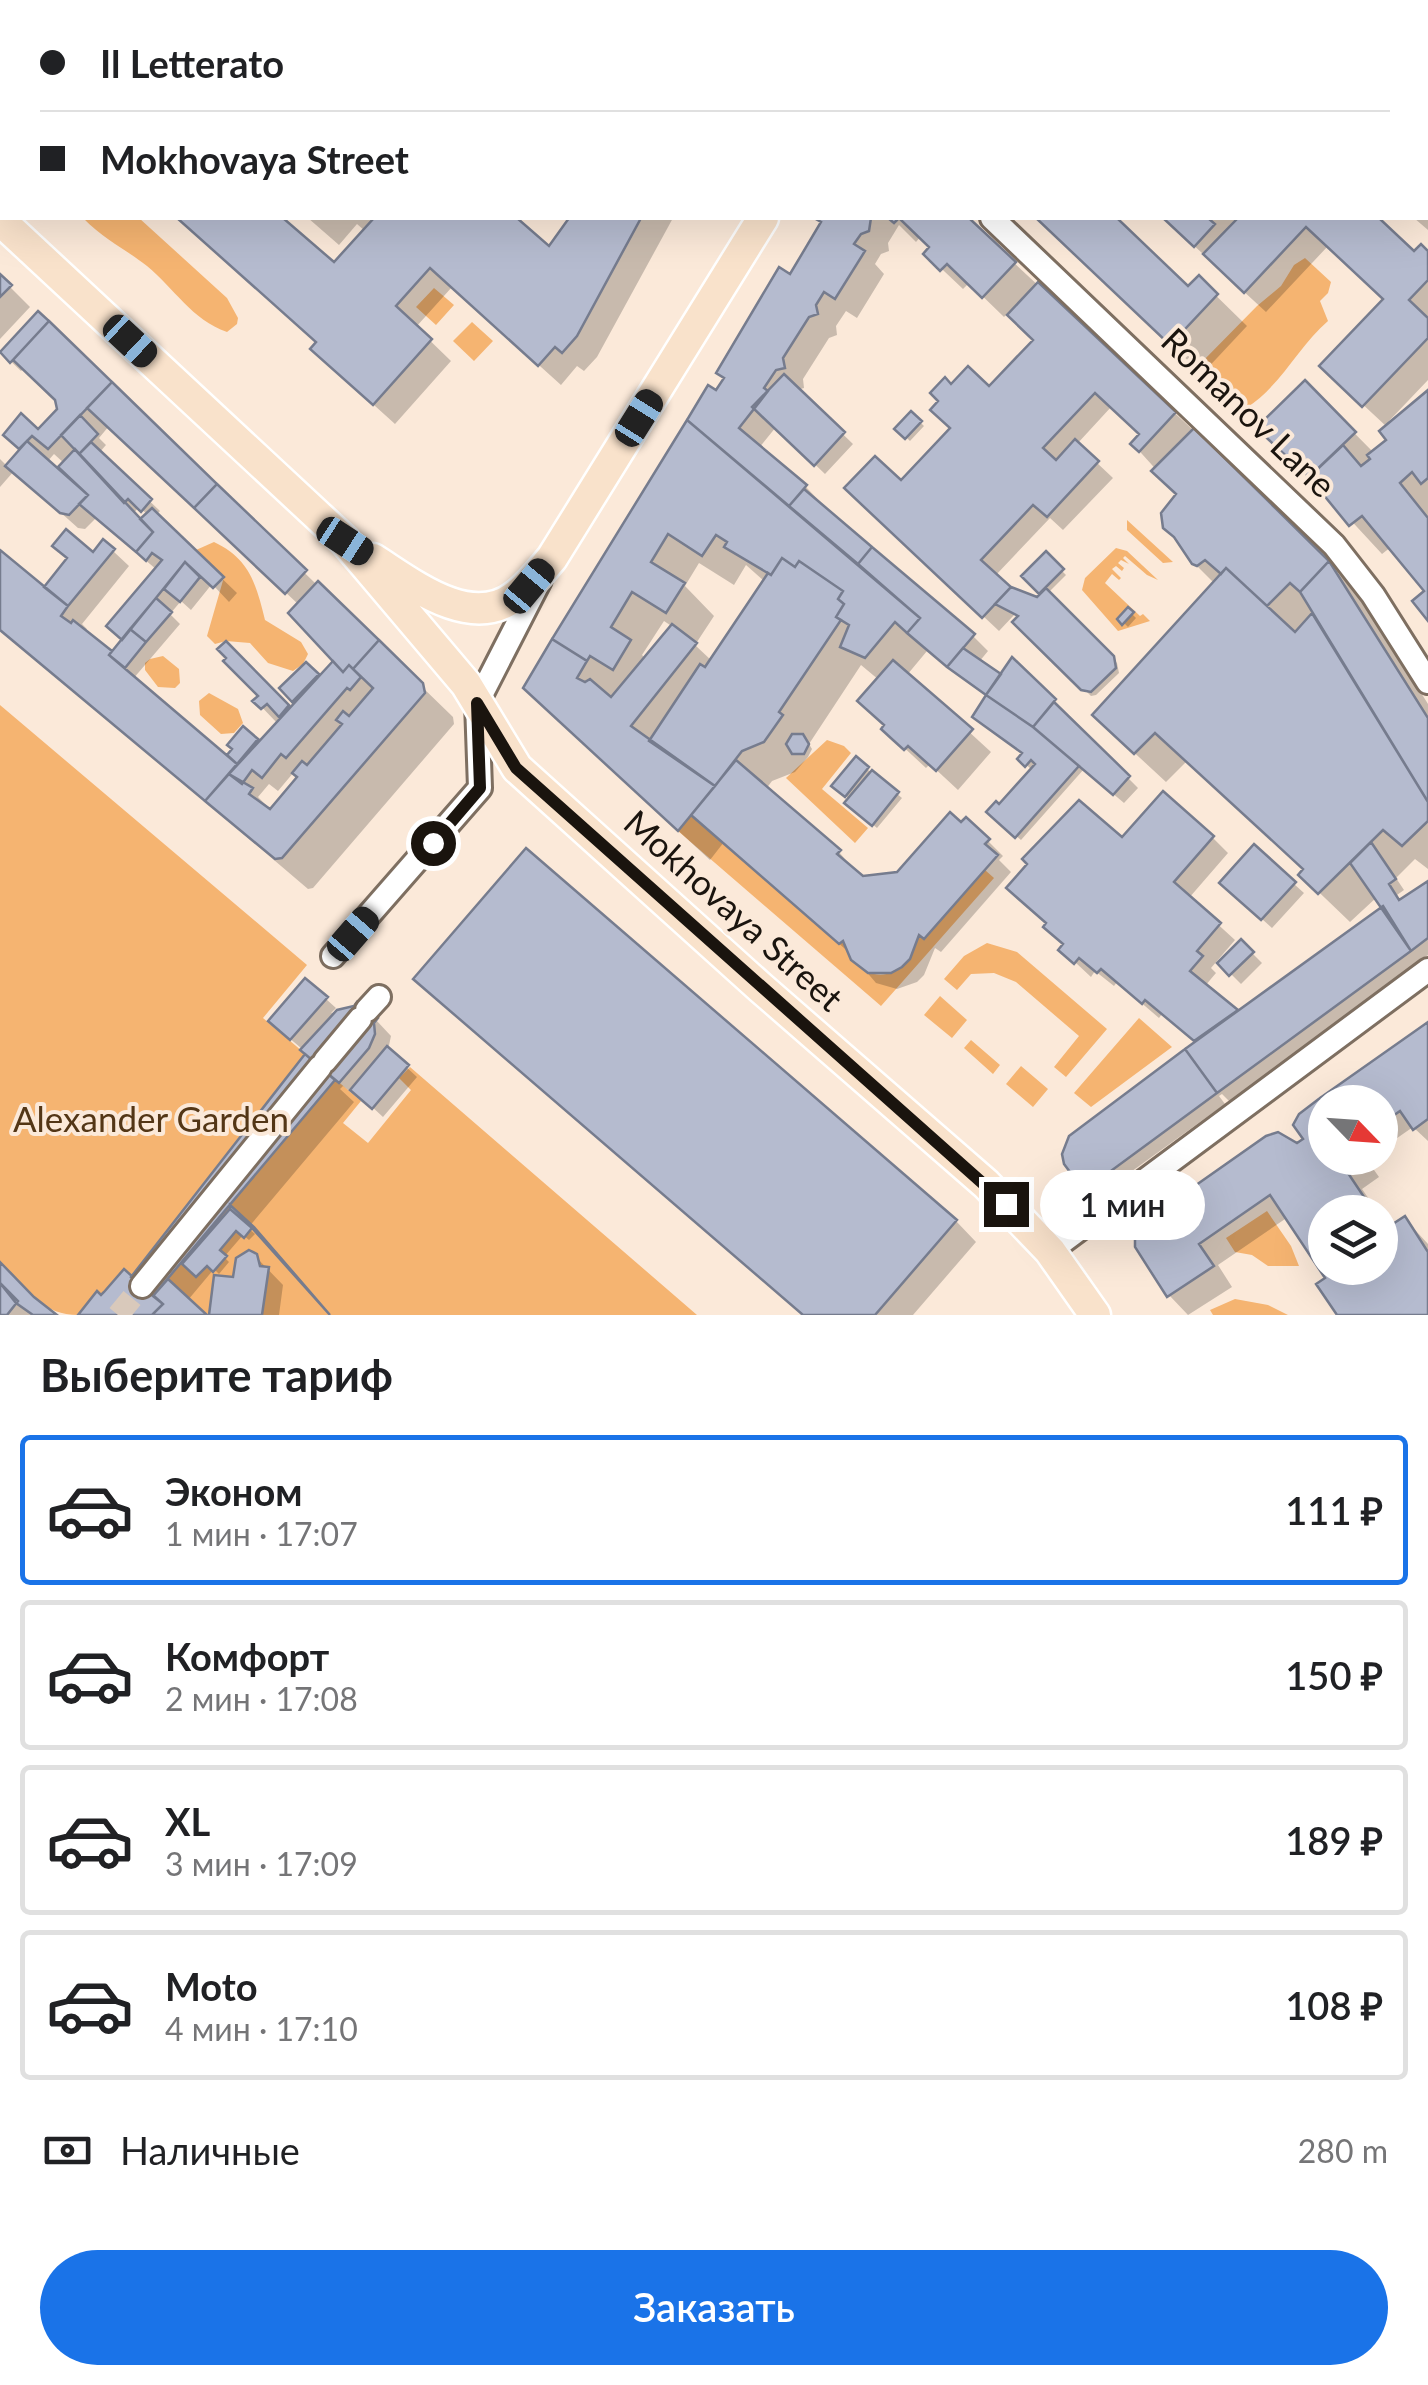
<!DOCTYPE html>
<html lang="ru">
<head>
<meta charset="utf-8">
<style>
	:root { --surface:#fff; --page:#f2f2f2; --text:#202124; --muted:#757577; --line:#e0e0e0; --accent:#1a73e8 }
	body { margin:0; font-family:Lato,sans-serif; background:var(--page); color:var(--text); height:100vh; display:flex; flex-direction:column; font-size:38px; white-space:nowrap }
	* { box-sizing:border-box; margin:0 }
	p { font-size:32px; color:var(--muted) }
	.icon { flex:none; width:55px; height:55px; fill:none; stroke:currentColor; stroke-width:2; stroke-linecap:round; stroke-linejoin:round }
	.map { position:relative; height:1315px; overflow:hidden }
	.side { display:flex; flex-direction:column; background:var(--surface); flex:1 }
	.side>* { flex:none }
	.guide { position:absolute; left:0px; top:0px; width:1430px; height:220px; box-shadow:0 10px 40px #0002; display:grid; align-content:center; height:220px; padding:0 40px; background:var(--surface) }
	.needle { width:65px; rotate:115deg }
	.fabs { position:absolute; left:1308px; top:1085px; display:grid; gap:20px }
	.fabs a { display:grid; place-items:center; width:90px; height:90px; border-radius:50%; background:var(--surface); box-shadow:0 10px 40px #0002; font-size:50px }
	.end { position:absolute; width:45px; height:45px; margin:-22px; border:12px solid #1a140e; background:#fff; box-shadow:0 0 0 5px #fff }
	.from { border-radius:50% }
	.bubble { position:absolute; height:70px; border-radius:35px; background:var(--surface); box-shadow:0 10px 40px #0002; font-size:32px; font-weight:600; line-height:70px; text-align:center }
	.car { position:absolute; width:30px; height:60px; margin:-30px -15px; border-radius:12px; box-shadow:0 0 8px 2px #0007; background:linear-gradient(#222 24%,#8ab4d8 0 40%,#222 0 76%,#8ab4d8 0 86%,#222 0) }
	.guide b { display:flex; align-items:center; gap:35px; height:95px; font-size:38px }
	.guide b+b { border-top:2px solid var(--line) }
	.guide i { width:25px; height:25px; background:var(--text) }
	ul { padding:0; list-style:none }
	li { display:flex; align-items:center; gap:30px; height:150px; margin:0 20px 15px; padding:0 20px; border:5px solid var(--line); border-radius:10px }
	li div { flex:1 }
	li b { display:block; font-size:38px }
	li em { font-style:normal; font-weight:600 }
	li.current { border-color:var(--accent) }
	li>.icon { width:90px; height:90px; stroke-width:1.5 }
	h2 { padding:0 40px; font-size:45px; line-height:120px }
	.pay { display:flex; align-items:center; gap:25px; height:110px; padding:0 40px; font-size:38px }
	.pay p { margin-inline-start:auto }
	.action { display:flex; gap:20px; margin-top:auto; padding:20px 40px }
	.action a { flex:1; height:115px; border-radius:60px; background:var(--accent); color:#fff; font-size:40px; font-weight:600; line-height:115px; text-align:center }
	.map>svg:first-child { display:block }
</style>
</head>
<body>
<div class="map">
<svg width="1428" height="1315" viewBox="0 0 1428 1315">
	<rect width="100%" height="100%" fill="#fbe9d9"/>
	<!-- green -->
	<path fill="#f5b471" d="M83,218h56l88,80 11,20 -1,6 -10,8c-35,-12 -53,-44 -80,-66 -23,-18 -41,-25 -64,-48z
		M1305,258l26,24 -3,11 -8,8 8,20c-30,26 -48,66 -82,87l-46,-44 57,-58 24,-20 13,-21z
		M434,288l20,17 -18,20 -20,-18z
		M472,322l21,19 -19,20 -21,-20z
		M1127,520l46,42 -10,1 -36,-33z
		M214,542c36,17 42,42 51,78l36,22 7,12 -5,10 -10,7 -25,-8 -18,-20 -24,-2 -11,3 -8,-8 17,-59 -28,-27z
		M1116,548l11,3 31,29 -11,-5 -22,-19 -2,2 6,6 -8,-4 -3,3 6,5 -2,3 -6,-5 -4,3 9,9 -2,2 -7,-6 -7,9 35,33 3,-2 7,7 -32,10 -36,-41 3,-12z
		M163,656l16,13 1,14 -5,5 -17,-1 -13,-17v-7l5,-4z
		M209,693l29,16 5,14 -9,10 -13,1 -21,-19 -1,-14z
		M0,705l307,260 -44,53 98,83 -18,22 25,20 43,-53 -12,-12 11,-11 287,248h-490l-38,-36 -16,17 -52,-1 -4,-3 -19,23c-37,0 -54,-28 -78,-53z
		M827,740l17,6 7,7 -29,36 46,39 -13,15 -69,-65z
		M691,815l148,129 4,-3c7,29 38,46 62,23 8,-8 10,-19 14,-29l6,3 60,-68 9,8 -113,128 -203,-175z
		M987,943l30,9 90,77 -41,48 -12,-10 25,-31 -63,-54 -22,-9 -23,1 -14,16 -13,-11 20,-23z
		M940,996l27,24 -15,18 -28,-23z
		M1139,1018l33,29 -81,60 -17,-14z
		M971,1040l29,25 -7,9 -29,-26z
		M1021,1066l27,23 -15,18 -27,-23z
		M1267,1211l24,35 8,20h-31l-16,-11 -17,-3 -9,-14z
		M1235,1299l33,6 20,10h-75l-3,-5z"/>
	<!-- shadow -->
	<path fill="#0003" fill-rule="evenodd" d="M251,0h219l3,2h-224z
		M573,0h52l1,2h-54z
		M762,0h110l-112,2z
		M943,0h403l3,2h-408z
		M1428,68v162l-14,-12h14z
		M178,218h102l54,48 31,-35 -8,-7 -18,21 -31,-27h205l37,32 22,-32h101l-76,139 -13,14 -7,-5 -16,19 -109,-98 -36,40 35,34 -56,63 -61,-55 -15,-26z
		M816,218h150l228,213 166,164 68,109v165l-13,-10 -19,19 8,12 -7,5 4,7 27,-18v71l-6,4 6,10 -188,143 -18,-18 -3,2 6,8 -122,88 -15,-3 -10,-10 119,-136 -35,-29 -3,4 -42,-36 -3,4 -19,-15 -4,6 -29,-27 61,-109 90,-3 15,15 -39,45 46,42 -24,28 5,5 -11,13 33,28 146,-106 -7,-11 -27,25 -49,-47 5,-5 -119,-109 -21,21 -40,-37 89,-161 -21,-21 -15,-68 -46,-51 9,-9 -30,-29 -35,38 36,34 -50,52 -13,-12 -55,58 14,14 29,10 5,-5 -18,-19 21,-21 20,20 -18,18 69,70 2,10 -23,22 -5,1 -75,-74 5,-5 -6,-3 -16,17 -136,-128 38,-19 52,-55 -1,-42 37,2 47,-49 -28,-27 -4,4 -35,-34 -6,6 -37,-35 6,-7 -11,-11 -5,6 -17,-17 -11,18 1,8 -8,3 -6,10 9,10 -27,44 -11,-7 -10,15 1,9 -8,3 -26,41 1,9 -7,2 56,54 -28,30 -49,-47 -17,21 47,39 20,21 -2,2 149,126 15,15 -9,11 20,14 13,-15 126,127 -14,15 -40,-34 -63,71 -32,-28 11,-4 32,-38 -12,-11 5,-5 -37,-58 -61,-45 -20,24 84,77 -33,38 -28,-26 -4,4 -42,-39 -5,-49 -18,-15 -52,79 3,5 -4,8 -13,15 -23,9 -6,8 73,63 23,27 36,-5 90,-33 15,15 -4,4 12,12 -70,80 -6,-4 -11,27 -7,7 -20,7 -21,-6 -23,-27 -129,-114 -14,18 -184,-170 183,-302 8,5 74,-116 32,-53zM699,563l35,22 12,-20 19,17 -53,79 -17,-16 19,-29 -29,-30zM664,621l9,6 -27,32 -4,-4z
		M1039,218h75l74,71 11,-10 48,47 -45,48z
		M1164,218h212l38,37h14v125l-40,42 2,2 38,-31v224l-1,-26 -36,-44 -9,7 -62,-67 -30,-29 15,-75 69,70 15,-13 -2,-13 -44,-41 43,-86 -58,-54 -62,66z
		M0,277l30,30 -30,32z
		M38,314l415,403 1,7 -141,164 -5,1 -101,-86 30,-35 6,-1 -12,-12 12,-26 16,15 18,-21 -21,-22 5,-5 -35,-52 63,65 7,-7 -13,-14 23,-23 14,12 16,-16 -37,-56 -190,-179 -10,12 7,7 -7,8 61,58 -4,4 81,78 -8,9 -17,-18 -21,26 -10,-9 -11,13 10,10 -47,55 100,85 -30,36 -203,-170v-77l44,37 49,-35 10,-12 10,8 16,15 -47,58 5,5 -3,3 29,23 11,-14 33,-71 -61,-52 -11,11 -7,-1 -64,-57 -14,16v-28l8,8 14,-17 -16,-16 32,-1 21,-23 -1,-10 -34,-32 -3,3 -19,-18zM54,454l11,10 -7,7 -11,-9zM139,507l9,8 -7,7 -8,-8zM294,772l6,5 -28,34 -14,-14 11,-13 9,7z
		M912,414l12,12 -14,15 -12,-12z
		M1128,610l8,8 -8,9 -8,-8z
		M856,760l46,38 -25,30 -25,-21 -2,-7 -15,-14z
		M1294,884l10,9 -32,35 -40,-36z
		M1241,942l21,21 -21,21 -21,-21z
		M326,999l10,9 -5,5 24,-5 21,12 15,16 -3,14 29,27 -34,40 -25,-23 -2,2 -13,-10 -3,3 14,13 -106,126 7,6 -6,6 -6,-5 -19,22 5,5 -10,12 -5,-5 -26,31 15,15h-123l52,-35 176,-226 -27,-23z
		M1428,1025v116l-15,-14 -33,23v-48h-55v56h45l-3,2 12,17 -17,12 16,23h-53v56h55v-53l9,14 16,-10 23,25v71h-88l-11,-37 -41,-61 -70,48 14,22 -44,28 -19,-20 -28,-41 165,-115 -5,-23z
		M956,1221l20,21 -63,73h-110z
		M255,1256l28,29 -4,30h-67z
		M0,1265l53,50h-53z"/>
	<!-- building -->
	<path fill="#b5bbcf" stroke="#767c8e" stroke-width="2.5" d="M248,0h226l3,2h-231z
		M759,0h89l-91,2z
		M970,0h368l-2,2z
		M177,218h106l51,44 40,-44h143l32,28 20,-28h72l-64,118 -15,17 -7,-6 -17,19 -108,-98 -34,38 36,33 -59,66 -63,-56 6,-7z
		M814,218h57l-2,13 -8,3 -7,10 11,7 -30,48 -11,-7 -8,13 2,9 -9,3 -26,41 2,10 -9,2 -12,18 4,3 -29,37 68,57 -18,21 -102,-86 21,-35 8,5 8,-12 -8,-5 63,-106 11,7 31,-52z
		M888,218h81l47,44 -34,36 -35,-34 -7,7 -17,-17 6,-7 -30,-29 -5,5z
		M1036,218h81l71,68 11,-11 19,19 -48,51z
		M1163,218h45l7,6 -21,23z
		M1238,218h141l35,33 7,-7 7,7v29l-19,20 19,18v20l-66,69 -43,-41 64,-67 -77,-72 -62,66 -41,-39z
		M0,274l12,11 -12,12z
		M1038,282l138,130 -37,40 -9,-8 9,-10 -44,-41 -52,55 13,12 19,-21 24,22 -52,56 -14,-12 -52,55 30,27 -29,31 -138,-130 31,-32 26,24 49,-52 -20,-18 8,-9 -8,-8 15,-16 6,7 17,-18 21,20 44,-46 -26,-25z
		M38,311l11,10 -39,42 -10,-11z
		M49,321l63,61 -64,67 -16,-13 -13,13 -16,-14 18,-22 17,16 19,-20 -2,-9 -42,-40z
		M784,374l61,58 -31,34 -62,-59z
		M1305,380l51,52 -47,45 -53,-49z
		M112,382l105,102 -23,24 -107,-100z
		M1428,390v88l-7,6 -9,-12 -12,11 28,35v103l-16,-20 12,-10 -62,-75 -13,10 -40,-49 34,-32 18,21 9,-7 -3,-4 19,-15 -7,-9z
		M911,411l11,10 -17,18 -11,-10z
		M80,415l18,19 -19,20 -18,-19z
		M687,420l233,198 -13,15 -12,-11 -30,36 -25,-11 9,-22 -13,-8 8,-13 -6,-5 5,-8 -44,-30 -4,6 -13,-9 -11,17 -47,-28 3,-5 -11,-7 -14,21 -34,-22 -17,28 34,21 -19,30 -34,-21 -21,35 20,13 -18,30 -23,-14 -3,5 -35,-22z
		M1194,428l135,133 -29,31 -10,-9 -23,23 -41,-38 -5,6 -16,-14 -8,6 -5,-2 -18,-27 -11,-9 -2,-15 15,-19 -25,-23z
		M27,441l61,54 -19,20 -9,-2 -55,-47z
		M91,442l61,57 -11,13 -13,-13 -4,4 -45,-49z
		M75,449l78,83 -17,20 -57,-48 9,-9 -30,-28z
		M217,484l90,86 -22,24 -91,-86z
		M804,489l68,58 -14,17 -69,-58z
		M152,508l72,69 -11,11 -28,-26 -63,78 -16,-14 56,-66 -10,-7 -6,8 -10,-9 17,-20 -13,-13z
		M66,529l27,23 10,-13 12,10 -47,57 -24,-19 23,-29 -15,-12z
		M872,547l103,87 -28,33 -40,-34 13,-15 -62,-54z
		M0,550l68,56 -7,10 10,7 2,-3 39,31 -3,4 128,109 -32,37 -205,-171z
		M1046,551l18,18 -25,25 -18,-18z
		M782,558l13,9 4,-6 44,30 -5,8 6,5 -8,13 5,3 -62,92 4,3 -19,27 -22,9 -27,35 -66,-45 51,-77 5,3 63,-94 3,2z
		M1329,561l99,157v84l-128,-210z
		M185,562l15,15 -20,25 -16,-13z
		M1226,568l69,64 17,-19 116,189v19l-26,25 -19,-16 -65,64 -20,-19 5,-6 -148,-136 -21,21 -42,-39z
		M318,581l61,59 -26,29 -4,-4 -6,7 -55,-59z
		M1011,587l26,10 9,-9 68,68 2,12 -25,24 -10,-2 -69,-68 6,-6 -23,-12z
		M156,598l16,14 -26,30 -16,-13z
		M1128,607l6,5 -12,13 -5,-6z
		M672,624l25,19 -66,83 84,60 -37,45 -155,-143 29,-49 35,22 -10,17 8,4 5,-3 21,18z
		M130,629l16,13 -21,26 -16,-13z
		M379,640l44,43 2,10 -143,165 -7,1 -70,-58 24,-27 24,14 -4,6 21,15 27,-32 -5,-4 10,-12 5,4 35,-41 -6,-4 7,-9 6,5 24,-28 -20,-19z
		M226,641l63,64 -10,12 -12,-13 -6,5 -9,-8 6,-5 -35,-35 3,-3 -9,-9z
		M963,648l38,26 -15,21 -39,-28z
		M1012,657l44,42 -23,28 -47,-32z
		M893,660l80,69 -37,42 -28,-25 -4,4 -11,-10 -12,-11 3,-4 -27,-24z
		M333,661l10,11 6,-7 12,12 -11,13 -3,-2 -61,70 -5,-4 -19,24 -10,-8 -10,14 -13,-10z
		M306,662l13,12 -27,28 -13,-14z
		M986,695l47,32 46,39 -64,72 -29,-26 10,-11 3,3 36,-40 -4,-4 -6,7 -8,-8 5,-6 -50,-36z
		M1054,702l76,74 -17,19 -80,-68z
		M243,726l15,13 -21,25 -10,-9 5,-6 -5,-4z
		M792,734h11l6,10 -5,10h-12l-6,-10z
		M856,756l13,11 -24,30 -14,-11z
		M736,760l105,90 -4,4 26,22 34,-4 53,-60 11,10 5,-5 24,22 -5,5 13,11 -74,84 -5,-4 -9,24 -8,8 -11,6h-23l-17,-13 -8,-19 -4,3 -148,-129z
		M872,770l27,22 -27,34 -28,-23z
		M1163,791l51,45 -40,46 47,41 -24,28 6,5 -13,15 48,39 -44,31 -49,-41 -3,4 -41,-35 -4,4 -18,-15 -5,6 -16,-14 5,-6 -20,-17 3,-4 -40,-35 21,-24 -5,-5 57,-59 43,37z
		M1371,842l25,37 -7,5 10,16 29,-19v57l-17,13 -61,-88z
		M1254,844l42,38 -35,38 -42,-37z
		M526,848l431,372 -82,95h-72l-390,-336z
		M1383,906l28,45 -194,142 -32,-44z
		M1241,939l13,13 -25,24 -12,-13z
		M305,978l23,19 -38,43 -22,-19z
		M357,1002l21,16 -4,5 1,11 -6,14 -30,35 -39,-33 37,-40 17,-4z
		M1428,1022v97l-15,11 -13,-19 -20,14v-23h-55v3l-5,-7z
		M387,1046l22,19 -37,44 -22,-19z
		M1185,1049l32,44 -117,86 -8,4 -16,-3 -12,-16 -2,-10 7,-18z
		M305,1054l30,26 -182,216 -22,-19z
		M1320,1098l5,7v53h32l-13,9 30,45h-49v56h55v-46l5,7 20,-13 23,36v63h-91l-21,-31 9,-6 -55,-83 -71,49 15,22 -47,31 -32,-50v-9l7,-15 124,-87 12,-4 19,11 6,-4 -10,-14 6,-11z
		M230,1205l24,22 76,88 -78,-87 -22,-19z
		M230,1209l22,19 -8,10 -8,-7 -16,19 7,6 -14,16 -6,-6 -11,11 -14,-13z
		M249,1250l8,4 3,12 9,1 -7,48h-53l5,-40 19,2 3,-19z
		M0,1262l34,35 23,18h-24l-17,-12 -16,-20z
		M124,1269l39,35 -11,11h-74l19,-24 4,4 3,-3z
		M168,1279l39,36h-55l11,-11 -10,-8z
		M0,1283l18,18 -11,14h-7z"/>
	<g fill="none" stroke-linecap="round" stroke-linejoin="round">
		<!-- minor-tunnel -->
		<path stroke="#d9c9bb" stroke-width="22" stroke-dasharray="22 11" stroke-linecap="butt" d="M118,1315l24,-29"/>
		<!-- minor casing -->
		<g stroke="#7e6f61" stroke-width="28">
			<path id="minor" d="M513,0l3,2
				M1382,0l3,2
				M1415,2l2,-2
				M1428,36v1
				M992,218l342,327 39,50 55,87
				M333,956l147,-168 -3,-85 63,-123
				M367,1010l12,-13
				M325,1061l35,-42
				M1050,1251l378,-281
				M142,1286l178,-219"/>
		</g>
		<!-- major casing -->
		<g stroke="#fff" stroke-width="35">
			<path id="major" d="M894,2l1,-2
				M0,220l345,321 121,143 51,84 244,220 225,196 64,67 45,64
				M373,559c38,24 96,71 141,38 15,-10 26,-25 38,-39l211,-340"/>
		</g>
		<!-- minor -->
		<use href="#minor" stroke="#fff" stroke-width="22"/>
		<!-- major -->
		<use href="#major" stroke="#f9e2cb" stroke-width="30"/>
	</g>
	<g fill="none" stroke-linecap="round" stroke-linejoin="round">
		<!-- route -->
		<path stroke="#1a140e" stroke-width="12" d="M433,843l47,-55 -3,-85 39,65 490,436"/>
	</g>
	<g text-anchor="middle" stroke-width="8" stroke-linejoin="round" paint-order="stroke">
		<!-- street labels -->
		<g font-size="35" fill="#1a140e" stroke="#fbe9d9">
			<text transform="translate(1248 413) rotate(44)" y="12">Romanov Lane</text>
			<text transform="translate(733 911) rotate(42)" y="12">Mokhovaya Street</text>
		</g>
		<!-- park labels -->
		<g font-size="35" fill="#533616" stroke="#fbe9d9">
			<text x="151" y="1132">Alexander Garden</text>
		</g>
	</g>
</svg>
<div class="fabs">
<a><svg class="needle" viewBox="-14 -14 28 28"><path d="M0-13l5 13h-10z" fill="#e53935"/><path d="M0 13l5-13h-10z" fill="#757577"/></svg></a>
<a><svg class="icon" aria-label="layers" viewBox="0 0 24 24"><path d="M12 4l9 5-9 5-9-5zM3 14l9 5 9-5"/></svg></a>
</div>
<i class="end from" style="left:433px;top:843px"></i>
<i class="end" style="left:1006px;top:1204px"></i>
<div class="bubble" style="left:1040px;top:1170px;width:165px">1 мин</div>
<i class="car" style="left:130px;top:341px;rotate:133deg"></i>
<i class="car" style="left:639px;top:418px;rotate:32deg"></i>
<i class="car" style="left:345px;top:541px;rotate:123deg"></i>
<i class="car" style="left:529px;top:586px;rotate:40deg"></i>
<i class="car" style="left:353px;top:934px;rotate:41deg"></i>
<div class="guide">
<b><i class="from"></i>Il Letterato</b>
<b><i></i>Mokhovaya Street</b>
</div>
</div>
<section class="side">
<h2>Выберите тариф</h2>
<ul>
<li class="current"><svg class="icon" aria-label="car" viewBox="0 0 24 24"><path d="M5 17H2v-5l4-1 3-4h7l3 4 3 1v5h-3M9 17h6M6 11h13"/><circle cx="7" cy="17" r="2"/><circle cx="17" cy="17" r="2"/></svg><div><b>Эконом</b><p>1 мин · 17:07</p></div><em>111 ₽</em></li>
<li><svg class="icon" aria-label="car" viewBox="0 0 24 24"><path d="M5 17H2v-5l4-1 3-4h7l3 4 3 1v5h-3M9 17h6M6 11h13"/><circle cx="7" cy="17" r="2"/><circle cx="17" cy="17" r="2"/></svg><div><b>Комфорт</b><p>2 мин · 17:08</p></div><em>150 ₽</em></li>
<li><svg class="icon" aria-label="car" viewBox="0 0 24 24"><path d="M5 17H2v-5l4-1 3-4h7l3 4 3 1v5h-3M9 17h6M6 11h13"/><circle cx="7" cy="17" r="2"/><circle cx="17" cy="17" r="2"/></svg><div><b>XL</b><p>3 мин · 17:09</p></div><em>189 ₽</em></li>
<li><svg class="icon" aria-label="car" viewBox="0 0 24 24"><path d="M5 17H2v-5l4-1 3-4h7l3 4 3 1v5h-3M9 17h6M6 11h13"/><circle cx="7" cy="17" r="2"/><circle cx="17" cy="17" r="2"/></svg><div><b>Moto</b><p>4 мин · 17:10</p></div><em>108 ₽</em></li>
</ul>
<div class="pay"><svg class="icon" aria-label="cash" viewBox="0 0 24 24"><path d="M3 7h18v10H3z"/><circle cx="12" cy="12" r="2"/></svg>Наличные<p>280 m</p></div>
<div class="action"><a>Заказать</a></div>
</section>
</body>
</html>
